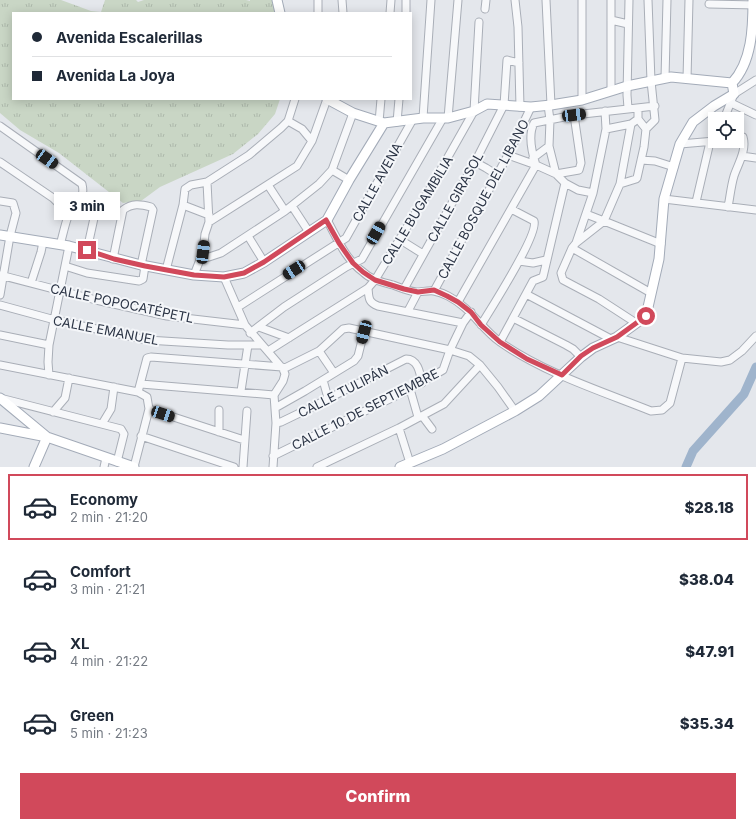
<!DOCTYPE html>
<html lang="en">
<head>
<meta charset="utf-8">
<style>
	:root { --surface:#fff; --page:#f2f2f3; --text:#1f2937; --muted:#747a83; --line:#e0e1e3; --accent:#d1495b }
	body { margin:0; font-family:Inter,sans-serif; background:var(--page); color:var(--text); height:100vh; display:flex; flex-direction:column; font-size:15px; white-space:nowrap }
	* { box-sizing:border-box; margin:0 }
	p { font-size:13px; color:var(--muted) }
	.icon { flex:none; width:22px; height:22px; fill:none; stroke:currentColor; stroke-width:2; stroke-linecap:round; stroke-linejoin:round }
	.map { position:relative; height:467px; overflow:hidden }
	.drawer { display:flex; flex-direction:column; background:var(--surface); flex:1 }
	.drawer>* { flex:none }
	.guide { position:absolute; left:12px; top:12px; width:400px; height:88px; border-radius:0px; box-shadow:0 2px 10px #0003; display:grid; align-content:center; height:88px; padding:0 20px; background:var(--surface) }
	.fabs { position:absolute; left:708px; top:112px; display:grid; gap:8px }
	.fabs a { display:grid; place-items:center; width:36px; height:36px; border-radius:0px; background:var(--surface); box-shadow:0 2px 10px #0003; font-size:20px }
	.end { position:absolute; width:18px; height:18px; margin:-9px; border:5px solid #d1495b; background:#fff; box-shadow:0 0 0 2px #fff }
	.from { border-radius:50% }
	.bubble { position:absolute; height:28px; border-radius:0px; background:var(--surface); box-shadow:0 2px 10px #0003; font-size:13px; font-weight:800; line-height:28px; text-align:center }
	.car { position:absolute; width:12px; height:24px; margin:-12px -6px; border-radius:5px; box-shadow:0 0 3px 1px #0007; background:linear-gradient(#222 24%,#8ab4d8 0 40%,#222 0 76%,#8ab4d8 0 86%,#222 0) }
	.guide b { display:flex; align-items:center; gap:14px; height:38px; font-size:15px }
	.guide b+b { border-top:1px solid var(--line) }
	.guide i { width:10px; height:10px; background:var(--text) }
	ul { padding:7px 0 0; list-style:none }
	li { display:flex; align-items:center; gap:12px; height:66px; margin:0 8px 6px; padding:0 12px; border:2px solid transparent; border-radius:0px }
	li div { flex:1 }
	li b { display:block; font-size:15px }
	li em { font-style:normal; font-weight:800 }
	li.current { border-color:var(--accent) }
	li>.icon { width:36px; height:36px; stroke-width:1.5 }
	.button { display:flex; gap:8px; margin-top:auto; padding:8px 20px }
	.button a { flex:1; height:46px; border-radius:0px; background:var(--accent); color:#fff; font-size:16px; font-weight:800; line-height:46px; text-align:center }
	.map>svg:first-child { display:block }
</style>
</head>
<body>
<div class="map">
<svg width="756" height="467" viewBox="0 0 756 467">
	<defs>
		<pattern id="grass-tufts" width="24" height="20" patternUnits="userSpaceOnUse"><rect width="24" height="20" fill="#c9d6c5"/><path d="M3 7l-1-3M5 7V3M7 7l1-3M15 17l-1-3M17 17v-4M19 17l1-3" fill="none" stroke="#adb8ab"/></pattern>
	</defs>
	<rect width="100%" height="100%" fill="#e4e7ec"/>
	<!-- grass -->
	<path fill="url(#grass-tufts)" d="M0,0h61l30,11 10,1 4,-12h31l2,2 6,-2h102l4,1v-1h25l2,13h-264v86h267l-5,15 -17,20 -25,20 -73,33 -19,14 -18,2 -64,-50 -39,-23 -20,-17z"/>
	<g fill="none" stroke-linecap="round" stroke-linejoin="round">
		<!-- river -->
		<path stroke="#9fb4cc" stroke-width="9" d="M686,467l7,-16 51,-57 12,-27"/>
		<!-- minor casing -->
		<g stroke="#a9aeb7" stroke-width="9">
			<path id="minor" d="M342,0l1,13
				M515,0l3,27 2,80
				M546,0l5,105
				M582,0v100
				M709,4l47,1
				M485,9l1,-9
				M318,13v-13
				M390,13l1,-13
				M406,13v-13
				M611,20l17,4
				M665,78l2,-78
				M687,79l2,-79
				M611,90v-90
				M731,103l25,12
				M628,108l-1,-13 2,-95
				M423,118l8,-118
				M448,118l10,-118
				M724,119l10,-25 22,-14
				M288,121l14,8 10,12
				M379,122l2,-23
				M397,122l2,-23
				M0,126l82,58c4,17 -7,19 -13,30 -4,9 -6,21 -9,31
				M606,129l25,-5
				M646,129l9,-9 -4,-39 -3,-81
				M680,144l35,-3
				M549,146l7,28 23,-4 2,-7 -7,-48
				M508,155l28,10c-4,-12 -8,-30 -2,-42l40,-8 81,-9
				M742,156l14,2
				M533,158l16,-12 1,-26 -2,-15
				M641,160l14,1 19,6
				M0,162l53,36 16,16
				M475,162l11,6 11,7
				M332,170l17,10
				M565,183l13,7 15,3 -17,50
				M620,184l16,-5 1,-1 7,-31 2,-18 -8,-10
				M268,185l17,26
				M593,193l13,-64 -1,-18
				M664,199l92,11
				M0,201l13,2 3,10 -6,23 -10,59
				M696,202l14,-60
				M78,204l16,1 2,4 -9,41
				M183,205l26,10
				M292,206l17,26
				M728,207c2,-10 3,-21 6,-31 4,-12 13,-26 9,-39h-6
				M586,214l18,7 16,-37 11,-60 7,-5v-11
				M327,220c10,18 19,40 36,52 8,8 19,10 30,13 8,3 15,6 23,7 6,0 13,-2 18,-1 5,1 10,3 14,5 22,11 33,32 52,46 44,31 101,49 151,69l11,-1 8,-7 12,-45
				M209,222l88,-56 15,-25 15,-42
				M248,236l16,26
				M399,239l24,15
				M572,248l79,45
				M201,258l8,-1 12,-4 64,-42 34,-27 13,-14 21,-57
				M113,259l10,-49c9,-7 17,-6 28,-3l2,3 -12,55
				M519,261l14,2 13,-3
				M65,266l22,7 52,8 4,-2 2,-13
				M166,270l17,-65 2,-16 6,-4 16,-3 42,-27 32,-27 7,-7 7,-22
				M0,275l96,25 71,16 78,9
				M194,275l9,-23 2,-18 4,-12 -2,-40
				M224,277l21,48 38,44 2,5 -2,7 -9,14 2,28 -3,44
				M31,283l10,-31 2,-10
				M368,288c1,10 0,14 10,18l85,17
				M404,289l71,-127 29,-57 3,-45 12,3
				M434,291l74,-136 23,-48
				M526,294l85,45
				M458,302l78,-137 20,9 9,9 -22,94 -10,4 -33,61
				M0,305l55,15 92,20 81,5h34
				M238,307l108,-69 67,-119
				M408,311l10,-19
				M513,318l53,27 7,4 8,8
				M636,323l-37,-24 -36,-19 -2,-7 11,-25 4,-5 28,-22 57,23
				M481,325c9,-15 58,-91 53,-104l-23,-12
				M259,327l30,11
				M250,333l34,-26 62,-40 16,-8 81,-141
				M0,335l49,10
				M617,337l65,21 39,4 9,-2 12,-9 14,-15
				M268,351l100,-63 7,-8 52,-86 47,-83 5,-89
				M319,351l15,22
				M0,365l138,27 9,-34 4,-1 131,10
				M283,369l36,-18 24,-22 6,-1 101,22 19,6 11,9 18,22 17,24
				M49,375l-1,-13 1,-17 20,-99
				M323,380l5,18
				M141,384l133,11
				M410,389l8,28h5l9,12
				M241,391l7,-46
				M0,398l121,31 3,5 -7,28
				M275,408l30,-17 49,-30 4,-5 6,-24
				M149,409l95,31
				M219,410v22
				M53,412l12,-14 4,-20
				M276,423l5,-1 29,-14 96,-49c12,0 14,14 16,24
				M102,424l9,-15 3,-22
				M399,428l11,35
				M141,436l93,31
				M273,456l137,-67 33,-19 7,-20 13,-27 8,-11
				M104,467l2,-9
				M134,467l15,-58 -2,-12 -9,-5
				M243,467l4,-56
				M317,467l82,-39 45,-24 36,-39"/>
		</g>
		<!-- major casing -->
		<g stroke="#a3abb8" stroke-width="11">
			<path id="major" d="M277,0l3,13
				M732,83c20,-21 21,-55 21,-83
				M327,99l26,14 31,10 39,-5h25l26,-7 13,-7 44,3 20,-2 31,-5 45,-14 44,-9 61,6
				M0,235l69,11 72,19 53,10 30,2 20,-4 20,-11 63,-42 22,-40 35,-57
				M0,398l47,39 87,30
				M0,428l47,9
				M34,467l13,-30
				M400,467l43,-18 72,-38 24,-15 42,-39 12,-9 24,-11 29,-21 13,-57 5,-60 16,-55 13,-22 21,-16 20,-12 -2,-11"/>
		</g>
		<!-- minor -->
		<use href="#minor" stroke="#f7f8fa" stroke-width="7"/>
		<!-- major -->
		<use href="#major" stroke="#fff" stroke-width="9"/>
	</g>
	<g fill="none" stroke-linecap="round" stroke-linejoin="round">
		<!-- route -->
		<path stroke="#d1495b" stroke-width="5" d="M87,250l27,9 31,7 49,9 30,2 20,-4 20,-11 62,-42 13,23 14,20 10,9 12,8 29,9 14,3 16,-2 13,6 11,6 13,10 10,13 19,17 27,17 35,16 19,-19 12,-8 24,-11 29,-21"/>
	</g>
	<g text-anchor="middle" stroke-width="4" stroke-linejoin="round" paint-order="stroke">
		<!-- street labels -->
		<g font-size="13" fill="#2b3445" stroke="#f4f6f9">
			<text transform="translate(377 182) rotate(-61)" y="5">CALLE AVENA</text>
			<text transform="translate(455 197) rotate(-61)" y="5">CALLE GIRASOL</text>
			<text transform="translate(483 199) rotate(-62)" y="5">CALLE BOSQUE DEL LIBANO</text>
			<text transform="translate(417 210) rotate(-59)" y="5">CALLE BUGAMBILIA</text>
			<text transform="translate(122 303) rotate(12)" y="5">CALLE POPOCATÉPETL</text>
			<text transform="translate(106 330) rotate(11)" y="5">CALLE EMANUEL</text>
			<text transform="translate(343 391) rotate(-27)" y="5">CALLE TULIPÁN</text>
			<text transform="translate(365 409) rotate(-27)" y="5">CALLE 10 DE SEPTIEMBRE</text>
		</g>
	</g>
</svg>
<div class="fabs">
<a><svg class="icon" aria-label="locate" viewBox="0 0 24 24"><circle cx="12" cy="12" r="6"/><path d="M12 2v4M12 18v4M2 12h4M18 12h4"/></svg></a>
</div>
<i class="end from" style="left:646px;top:316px"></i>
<i class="end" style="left:87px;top:250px"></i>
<div class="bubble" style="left:54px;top:192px;width:66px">3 min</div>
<i class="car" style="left:574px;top:115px;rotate:83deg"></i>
<i class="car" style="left:47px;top:159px;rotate:125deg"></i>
<i class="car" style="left:376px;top:233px;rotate:30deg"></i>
<i class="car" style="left:203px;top:252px;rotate:7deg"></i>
<i class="car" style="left:294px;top:270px;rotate:237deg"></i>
<i class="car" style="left:364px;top:332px;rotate:195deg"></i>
<i class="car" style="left:163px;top:414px;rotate:108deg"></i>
<div class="guide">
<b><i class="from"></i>Avenida Escalerillas</b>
<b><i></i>Avenida La Joya</b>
</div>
</div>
<section class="drawer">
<ul>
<li class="current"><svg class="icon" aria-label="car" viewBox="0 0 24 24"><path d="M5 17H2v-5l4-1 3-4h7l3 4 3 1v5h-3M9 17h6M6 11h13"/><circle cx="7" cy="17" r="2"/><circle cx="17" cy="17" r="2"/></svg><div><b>Economy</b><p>2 min · 21:20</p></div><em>$28.18</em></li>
<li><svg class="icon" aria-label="car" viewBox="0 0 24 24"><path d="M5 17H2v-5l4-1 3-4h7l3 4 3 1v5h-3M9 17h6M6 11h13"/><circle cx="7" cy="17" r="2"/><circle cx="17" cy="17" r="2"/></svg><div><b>Comfort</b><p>3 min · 21:21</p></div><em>$38.04</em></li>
<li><svg class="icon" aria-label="car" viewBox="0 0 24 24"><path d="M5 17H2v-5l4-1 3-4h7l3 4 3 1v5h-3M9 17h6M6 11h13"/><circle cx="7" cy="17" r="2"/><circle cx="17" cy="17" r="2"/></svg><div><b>XL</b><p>4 min · 21:22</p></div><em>$47.91</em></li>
<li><svg class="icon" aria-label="car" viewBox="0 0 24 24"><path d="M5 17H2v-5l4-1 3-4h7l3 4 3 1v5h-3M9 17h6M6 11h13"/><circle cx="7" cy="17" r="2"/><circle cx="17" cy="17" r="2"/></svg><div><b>Green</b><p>5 min · 21:23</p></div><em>$35.34</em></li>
</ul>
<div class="button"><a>Confirm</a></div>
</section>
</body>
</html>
